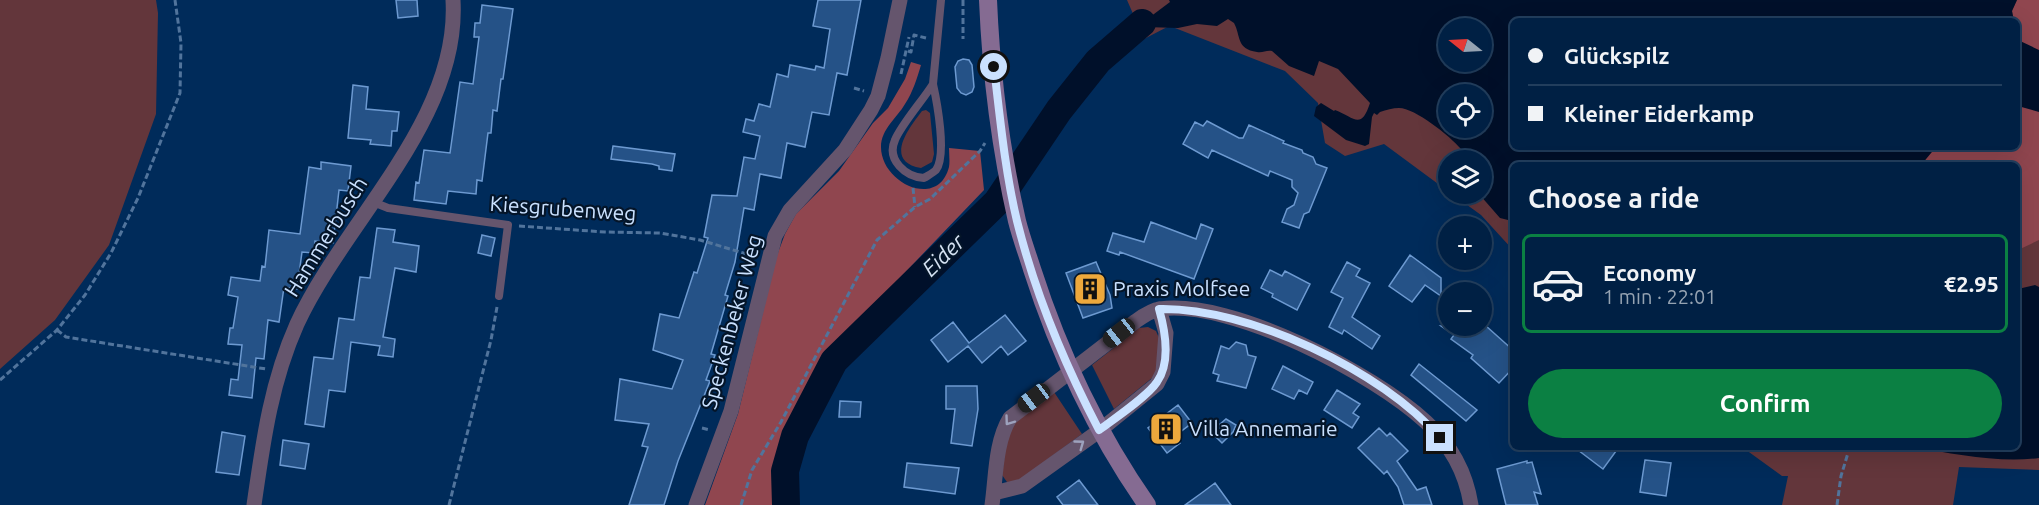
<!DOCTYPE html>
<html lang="en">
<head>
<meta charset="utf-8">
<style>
	:root { --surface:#002044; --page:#0a284b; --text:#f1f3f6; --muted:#95a3b2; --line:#223e5d; --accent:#0b8043 }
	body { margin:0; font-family:Ubuntu,sans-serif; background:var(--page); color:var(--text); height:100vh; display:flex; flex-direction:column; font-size:22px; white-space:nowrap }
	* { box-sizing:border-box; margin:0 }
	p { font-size:20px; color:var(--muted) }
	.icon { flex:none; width:33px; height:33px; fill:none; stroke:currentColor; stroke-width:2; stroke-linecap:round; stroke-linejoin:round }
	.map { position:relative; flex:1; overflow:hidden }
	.panel { position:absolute; left:1510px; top:162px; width:510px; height:288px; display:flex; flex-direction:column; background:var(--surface); border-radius:9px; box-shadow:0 6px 24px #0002,0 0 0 2px var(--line) }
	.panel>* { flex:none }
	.top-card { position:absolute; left:1510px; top:18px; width:510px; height:132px; border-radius:9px; box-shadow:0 6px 24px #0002,0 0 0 2px var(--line); display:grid; align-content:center; height:132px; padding:0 18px; background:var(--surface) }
	.needle { width:39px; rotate:288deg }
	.buttons { position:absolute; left:1438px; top:18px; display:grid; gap:12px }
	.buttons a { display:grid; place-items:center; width:54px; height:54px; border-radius:50%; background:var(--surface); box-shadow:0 6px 24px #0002,0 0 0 2px var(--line); font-size:30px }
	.end { position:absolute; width:27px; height:27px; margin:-14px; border:8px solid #cae1ff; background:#111; box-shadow:0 0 0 3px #111 }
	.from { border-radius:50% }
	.car { position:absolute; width:18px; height:36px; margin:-18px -9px; border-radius:8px; box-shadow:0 0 4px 2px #0007; background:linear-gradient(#222 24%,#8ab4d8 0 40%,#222 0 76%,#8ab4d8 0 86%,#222 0) }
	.top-card b { display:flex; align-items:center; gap:21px; height:57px; font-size:22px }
	.top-card b+b { border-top:2px solid var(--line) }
	.top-card i { width:15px; height:15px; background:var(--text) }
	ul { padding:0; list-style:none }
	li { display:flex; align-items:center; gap:18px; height:99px; margin:0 12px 9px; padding:0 6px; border:3px solid transparent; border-radius:9px }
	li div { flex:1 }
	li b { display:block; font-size:22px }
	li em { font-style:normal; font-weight:700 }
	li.active { border-color:var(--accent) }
	li>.icon { width:54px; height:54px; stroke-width:1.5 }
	h2 { padding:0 18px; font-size:27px; line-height:72px }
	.button { display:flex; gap:12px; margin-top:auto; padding:12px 18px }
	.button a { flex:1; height:69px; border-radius:36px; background:var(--accent); color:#fff; font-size:24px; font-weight:700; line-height:69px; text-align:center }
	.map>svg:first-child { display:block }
</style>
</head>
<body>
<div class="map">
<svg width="2039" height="505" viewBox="0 0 2039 505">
	<rect width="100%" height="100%" fill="#002b5a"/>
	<!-- green -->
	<path fill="#63363b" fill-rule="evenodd" d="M0,0h156l2,13 -2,101 -47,131 -54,75 -55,49z
		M1127,0h912v470l-80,-3 -6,38h-171l6,-29h-6l-40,-29h276v-282h-504l-1,85 -32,-35 -29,-21h30v-34h-33v32l-65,-48 -39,12 -20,-13 -7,-40 -33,-32 -110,-43 -2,-4 -29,15zM1514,21h504v126h-504zM1449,28h33v34h-33zM1449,94h33v34h-33z
		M926,110l4,3 4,41 -2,8 -11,6c-38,-7 -12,-40 1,-57z
		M1148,327l8,4 3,7 -2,32 -5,8 -38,31 -22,-44 47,-37z
		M1054,392l28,42 -68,50 -7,-2 -5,-7 5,-37 10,-19z"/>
	<!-- forest -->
	<path fill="#90464f" d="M2017,0h22v240l-21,10v-85h-97l15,-18h82v-126h-4l-2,-10z
		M911,62l10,3c-4,13 -8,27 -16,39 -8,14 -24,25 -24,43 0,36 57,63 68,20 1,-6 0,-13 0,-19l31,3 4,39 -157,164 -51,108 3,43h-74l33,-91 38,-156 9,-24 11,-20 43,-43 34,-48 15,-15 17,-29z"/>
	<!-- water -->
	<path fill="#00102a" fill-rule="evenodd" d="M1169,0h848l-5,11 2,10h-500v126h422l-15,18h-407l-1,59 -1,-3 -12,-3 -21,-24h3v-34h-22l1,-11c-11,-13 -46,-41 -62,-41 -6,0 -13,2 -19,4l-3,3 -3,-2 -2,4 -3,27 -4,2 -19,-6 -32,-24 2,-9 5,-4 13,8 1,-1c19,7 26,21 35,-7l-32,-34 -19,-8 -5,15 -25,-10 -17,-15c-6,-1 -9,2 -15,1 -21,-3 -16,-16 -23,-29l-6,-4 -11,7 -20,-2 -19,4 -33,-1 -3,-4 28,-21zM1482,28v34h-33v-34zM1482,94v34h-33v-34z
		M2018,37v3l21,10v62l-21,-6z
		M2035,285l4,2v171c-41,5 -85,-4 -125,-11h104v-158z"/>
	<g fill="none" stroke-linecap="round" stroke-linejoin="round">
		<!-- river -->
		<path stroke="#00102a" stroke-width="28" d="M786,505l-1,-34 10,-35 39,-75 163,-159 62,-92 39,-49 44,-38"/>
	</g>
	<!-- building -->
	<path fill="#255287" stroke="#6d9ad1" stroke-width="1.5" d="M396,0h21l1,16 -20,2z
		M818,0h43l-14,75 -10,-2 -8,42 -17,-3 -7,35 -18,-4 -6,35 -21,-4 -6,36 -10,-2 -9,54 -10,33 3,1 -17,58 4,1 -9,25 4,1 -32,80 -14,44h-35l19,-58 -6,-1 7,-22 -34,-4 5,-41 52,10 11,-29 -30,-10 7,-36 19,4 15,-46 3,1 11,-35 -4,-1 8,-42 25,1 7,-39 11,2 5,-23 -17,-4 3,-13 8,2 5,-17 11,3 7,-33 11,3 2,-12 25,5 1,-4 8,2 6,-39 -17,-3z
		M482,5l31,4 -10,70h-2l-4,32 -4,-1 -2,23h-3l-6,48 -5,-1 -1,14 -28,-3 -2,13 -32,-4 2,-18 3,1 5,-33 26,3 10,-71 13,2 6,-47h-5l1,-14h5z
		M963,59l6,1 3,5 2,22 -2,5 -6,3 -5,-2 -4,-5 -2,-21 3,-6z
		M353,85l15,2 -2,22 33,3 -2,19h-5l-1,15 -21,-2 1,-4 -23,-2z
		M1207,121l32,17h4l6,-13 35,16 -1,2 19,7 1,3 10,4 3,7 11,4 -18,44 -5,2 -5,14 -17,-6 5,-13 7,-4 4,-12 -6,-6v-7l-22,-9 -2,5 -56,-26 -4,8 -25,-14 12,-22 8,4z
		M613,146l62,8 -3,17 -13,-2v-3l-7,-2 -41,-5z
		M321,162l30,4 -3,25 -9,-1 -6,53 -18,-2 -1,12 -12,-1 -5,37 -13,-2 -5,35 -11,-2 -4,39 -8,-1 -4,40 -23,-3 2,-16 7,1 4,-35 -14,-1 2,-16h3l5,-31 -10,-2 3,-18 29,4 2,-15 3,1 4,-37 31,4 9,-67 12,2z
		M1151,222l45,17 5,-15 12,5 -19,50 -74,-27 -1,3 -12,-4 6,-18 31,9z
		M377,228l18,2 -2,12 26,4 -3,26 -21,-4 -12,69 12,2 -2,18 -15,-2 2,-9 -29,-4 -6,50 -16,-2 -5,37 -19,-3 9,-67 19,2 6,-41 15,2 6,-43 10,1z
		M482,235l13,3 -4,18 -13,-3z
		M1410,255l31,23v18l-16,-11 -13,17 -23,-16z
		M1096,262l14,33 2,13 -29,10 -17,-45z
		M1347,262l13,7 -4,7 14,7 -18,34 28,19 -8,13 -28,-19 -2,4 -13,-7 14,-29 -12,-6z
		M1270,270l12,6 3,-5 25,13 -13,26 -25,-13 1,-3 -12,-6z
		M1005,315l21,26 -18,14 -7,-9 -19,17 -14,-17 -20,16 -17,-22 22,-18 16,21z
		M1441,326h45l28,25v16l-15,16 -28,-25 2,-3 -22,-16 3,-4z
		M1236,342l10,3 2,10 8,2 -10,31 -29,-7 2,-6 -6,-2 8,-27 8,3z
		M1419,364l58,46 -11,11 -55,-46z
		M1283,366l30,16 -6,12 -8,-4 -5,9 -22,-10z
		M946,386h31l1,23 -6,37 -21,-3 4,-34h-9z
		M1337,390l23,14 -7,9 6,4 -7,11 -28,-18z
		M840,401l21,1 -1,15h-21z
		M1178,405l14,18 -17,13 5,7 -13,10 -19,-25z
		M1226,419l10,6 -3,7 -11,11 -11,-11z
		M1379,428l8,8 3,-3 18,18 -11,10 20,29 9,-3 6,18h-28l-6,-18 -11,-16 -3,3 -26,-26z
		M222,432l23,4 -6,39 -23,-3z
		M283,440l26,4 -4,25 -25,-4z
		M1574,447h45l-16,22z
		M1645,460l26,3 -5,33 -26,-4z
		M1527,461v2l5,-1 9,32 -7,-2 4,13h-32l-9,-36z
		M907,463l52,5 -4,26 -51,-7z
		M1079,480l19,25h-35l-6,-8z
		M1215,483l16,22h-46l18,-13z"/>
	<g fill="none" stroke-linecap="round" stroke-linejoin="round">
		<!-- path -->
		<path stroke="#51749c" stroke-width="3" stroke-dasharray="6 3" stroke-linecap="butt" d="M963,0v39
			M908,51l3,1 3,-17 12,3
			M901,74l8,-37
			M854,88l10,3
			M913,188l2,19
			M519,226l86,6 55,1 40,7 50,15
			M57,330l9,7 200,32
			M0,380l57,-50 28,-35 26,-42 27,-55 42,-105 1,-50 -6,-43
			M702,428l8,2
			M449,505l42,-165 6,-33
			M741,505l11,-35 29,-48 96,-182 38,-33 15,-8 50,-48 5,-8
			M1837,505l4,-29 7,-23"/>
		<!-- lane -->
		<path stroke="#65556d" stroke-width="8" d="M933,84c4,18 14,71 3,86 -3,3 -9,6 -12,8 -18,-1 -38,-18 -29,-38 6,-15 28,-40 38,-56z
			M933,84l8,-84
			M373,202l15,6 120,17 -9,71"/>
		<!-- street -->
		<path stroke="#65556d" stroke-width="15" d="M994,493l28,-7 77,-55 58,-47 6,-12 3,-39 -7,-24
			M254,505c9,-63 17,-123 43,-181 48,-104 163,-204 156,-324
			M696,505l35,-94 44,-175 15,-26 55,-60 26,-40 7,-14 10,-38 12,-58
			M992,505c4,-27 3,-63 18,-87l126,-97c7,-5 16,-11 24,-12 72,-10 214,65 266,113 24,22 40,51 45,83"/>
		<!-- secondary -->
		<path stroke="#856b92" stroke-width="18" d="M988,0c3,72 13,151 29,221 4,16 10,32 15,48 27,84 64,163 115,236"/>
	</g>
	<!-- one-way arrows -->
	<defs><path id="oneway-chevron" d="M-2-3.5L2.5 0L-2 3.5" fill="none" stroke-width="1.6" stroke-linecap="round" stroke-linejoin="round" transform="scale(1.5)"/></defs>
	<g stroke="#9da2bd">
		<use href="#oneway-chevron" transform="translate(1009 421) rotate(126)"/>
		<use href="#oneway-chevron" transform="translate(1080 444) rotate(-36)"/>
	</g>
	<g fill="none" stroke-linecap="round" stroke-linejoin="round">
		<!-- route -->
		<path stroke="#cae1ff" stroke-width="8" d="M994,67c6,51 11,104 23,154 18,72 48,144 82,209 15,-11 49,-34 58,-48 14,-20 8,-52 2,-73 89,-2 224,62 281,129"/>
	</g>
	<!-- icons -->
	<defs>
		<g id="building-square" transform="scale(1.725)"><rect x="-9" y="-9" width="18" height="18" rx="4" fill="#eda83c" stroke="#041529"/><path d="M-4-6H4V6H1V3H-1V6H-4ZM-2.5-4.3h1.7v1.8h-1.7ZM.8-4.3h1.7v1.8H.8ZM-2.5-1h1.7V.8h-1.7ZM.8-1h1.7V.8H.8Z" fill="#111"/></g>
	</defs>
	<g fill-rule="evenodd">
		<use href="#building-square" x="1090" y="289"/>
		<use href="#building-square" x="1166" y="429"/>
	</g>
	<g text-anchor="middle" stroke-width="4.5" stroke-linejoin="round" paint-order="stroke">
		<!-- street labels -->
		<g font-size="21" fill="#cae1ff" stroke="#041529">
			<text transform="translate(563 209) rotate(4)" y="7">Kiesgrubenweg</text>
			<text transform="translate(326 237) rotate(-58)" y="7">Hammerbusch</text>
			<text transform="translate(732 322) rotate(-75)" y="7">Speckenbeker Weg</text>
		</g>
		<!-- poi labels -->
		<g font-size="21" fill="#cae1ff" stroke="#041529" text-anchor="start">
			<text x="1113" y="296">Praxis Molfsee</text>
			<text x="1189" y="436">Villa Annemarie</text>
		</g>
		<!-- water labels -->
		<g font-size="22" font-style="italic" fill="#d5e2f2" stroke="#041529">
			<text transform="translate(943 255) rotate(-44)" y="8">Eider</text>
		</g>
	</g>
</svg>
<div class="buttons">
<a><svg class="needle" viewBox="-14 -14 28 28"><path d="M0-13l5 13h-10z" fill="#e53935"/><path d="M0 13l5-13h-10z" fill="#95a3b2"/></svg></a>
<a><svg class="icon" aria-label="locate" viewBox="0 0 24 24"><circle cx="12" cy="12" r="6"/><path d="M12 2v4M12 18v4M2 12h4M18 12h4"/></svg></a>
<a><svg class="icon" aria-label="layers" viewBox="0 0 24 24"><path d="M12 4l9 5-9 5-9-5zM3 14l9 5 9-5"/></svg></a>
<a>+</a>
<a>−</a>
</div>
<i class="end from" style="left:994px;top:67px"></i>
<i class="end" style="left:1440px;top:438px"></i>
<i class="car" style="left:1119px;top:333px;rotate:232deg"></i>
<i class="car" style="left:1034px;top:398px;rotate:233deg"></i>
<div class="top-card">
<b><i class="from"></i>Glückspilz</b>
<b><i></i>Kleiner Eiderkamp</b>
</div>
<section class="panel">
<h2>Choose a ride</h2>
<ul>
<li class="active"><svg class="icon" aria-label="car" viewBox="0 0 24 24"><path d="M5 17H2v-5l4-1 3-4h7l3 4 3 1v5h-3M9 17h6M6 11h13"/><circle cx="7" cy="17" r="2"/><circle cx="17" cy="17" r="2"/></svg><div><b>Economy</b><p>1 min · 22:01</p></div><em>€2.95</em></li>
</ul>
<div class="button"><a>Confirm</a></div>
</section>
</div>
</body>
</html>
